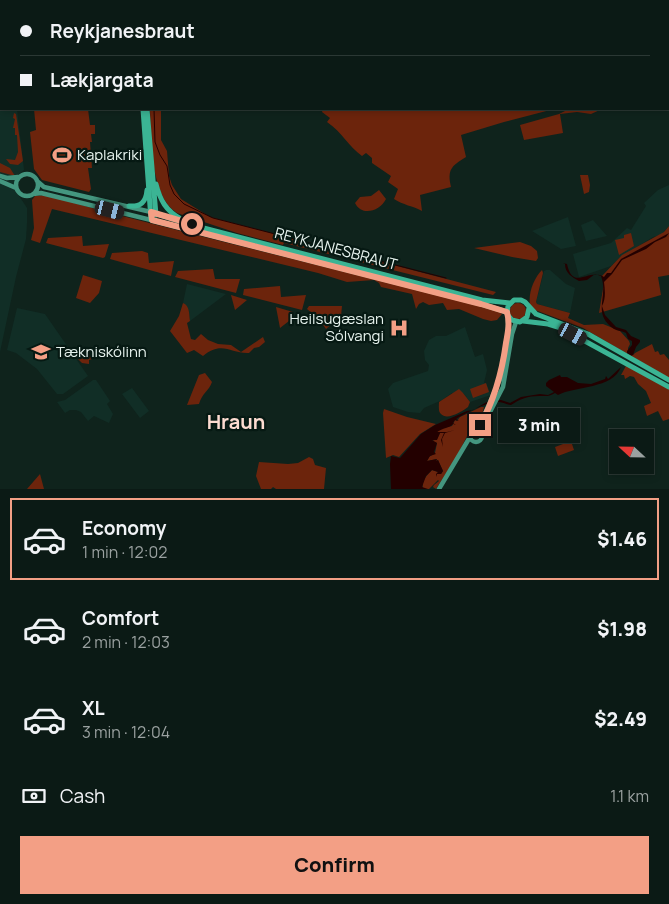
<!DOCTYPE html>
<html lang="en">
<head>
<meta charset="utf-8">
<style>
	:root { --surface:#0b1a15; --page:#192722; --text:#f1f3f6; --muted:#9aa1a0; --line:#2b3834; --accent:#f39f85 }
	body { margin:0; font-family:Manrope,sans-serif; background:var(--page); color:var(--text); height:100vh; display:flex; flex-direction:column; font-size:19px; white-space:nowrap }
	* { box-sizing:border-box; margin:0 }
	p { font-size:16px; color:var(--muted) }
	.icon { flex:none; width:28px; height:28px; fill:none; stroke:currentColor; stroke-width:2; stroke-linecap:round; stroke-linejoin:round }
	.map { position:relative; height:489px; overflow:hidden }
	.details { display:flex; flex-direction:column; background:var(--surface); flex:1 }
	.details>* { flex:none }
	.hud { position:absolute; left:0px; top:0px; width:670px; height:110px; box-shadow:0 2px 8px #0003,0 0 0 1px var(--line); display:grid; align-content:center; height:110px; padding:0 20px; background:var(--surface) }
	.needle { width:32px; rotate:292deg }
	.fabs { position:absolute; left:609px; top:429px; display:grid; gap:10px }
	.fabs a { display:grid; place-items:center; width:45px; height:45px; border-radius:0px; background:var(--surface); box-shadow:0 2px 8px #0003,0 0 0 1px var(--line); font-size:25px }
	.end { position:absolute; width:22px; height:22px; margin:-11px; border:6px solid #f39f85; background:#111; box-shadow:0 0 0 2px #111 }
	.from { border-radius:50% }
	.bubble { position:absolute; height:35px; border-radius:0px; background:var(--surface); box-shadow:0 2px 8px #0003,0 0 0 1px var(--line); font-size:16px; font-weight:800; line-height:35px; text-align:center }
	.car { position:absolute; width:15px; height:30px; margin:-15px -8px; border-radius:6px; box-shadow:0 0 4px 1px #0007; background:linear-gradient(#222 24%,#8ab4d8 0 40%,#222 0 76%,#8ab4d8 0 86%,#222 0) }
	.hud b { display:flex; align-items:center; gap:18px; height:48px; font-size:19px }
	.hud b+b { border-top:1px solid var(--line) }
	.hud i { width:12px; height:12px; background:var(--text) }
	ul { padding:9px 0 0; list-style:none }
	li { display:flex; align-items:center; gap:15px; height:82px; margin:0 10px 8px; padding:0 10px; border:2px solid transparent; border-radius:0px }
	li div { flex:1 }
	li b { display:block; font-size:19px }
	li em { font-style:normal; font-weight:800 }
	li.active { border-color:var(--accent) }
	li>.icon { width:45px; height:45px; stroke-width:1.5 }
	.pay { display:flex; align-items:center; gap:12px; height:55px; padding:0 20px; font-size:19px }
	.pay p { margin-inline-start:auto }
	.button { display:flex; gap:10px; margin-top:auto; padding:10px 20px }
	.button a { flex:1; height:58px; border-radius:0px; background:var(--accent); color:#111; font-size:20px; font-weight:800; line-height:58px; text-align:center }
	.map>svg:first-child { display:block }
</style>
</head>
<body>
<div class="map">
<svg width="669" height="489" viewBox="0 0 669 489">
	<rect width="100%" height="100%" fill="#0f231c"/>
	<!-- built -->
	<path fill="#112e26" d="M0,0h24l-23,1v108h16l7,61 -6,5 -3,5 -1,8 13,20v15l-1,16 -10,38 -16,75z
		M669,185v41l-8,9 -8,2 -32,20 -10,9 -32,11 -6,-23 38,-11 16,-15 4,2 15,-24 -2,-3 14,-13z
		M568,217l8,29 -15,3 -29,-18z
		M593,220l14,16 -21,5 -5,-16z
		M546,270h4l16,14 9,4 -5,25 -33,-9 -1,-2 8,-31z
		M187,284l39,10 -36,27 -1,-10 -6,-8z
		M17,308l28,6 43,62 -25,18h-6l-20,-25 -21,-16 -9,-3z
		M465,327l10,30 8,-3 4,16 -3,13h2l5,12 -21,7 -7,-9h-11l-10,7 -18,8 -4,5 -12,-1 -15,-5 -5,-18 5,-6 35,-12 1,-6 -4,-5 -1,-9 5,-11 7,-4h10z
		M93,380h3l14,21 -3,3 6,10 -4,9 -15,-7 -6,5 -7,-9 -5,-2h-6l-5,3 -8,-11 8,-2z
		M132,388l17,23 -9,7 -18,-24z"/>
	<!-- green -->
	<path fill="#6c240c" d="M204,0h465v7v-6z
		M34,109h54l2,16h5v9h-4l1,8h-2l2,26h-4l3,21 -2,3 -47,-12 -8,-11 -4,-37 6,-2z
		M150,109h11v31l6,11 2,25 3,9 9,14 29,18 286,75 -3,3 -209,-52 -1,2 -46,-12 -60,-20c-27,-17 -26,-74 -27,-104z
		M323,109l9,1 4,-1h218l-50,13 -43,13 5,22c-15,9 -19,13 -15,30l-31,8 2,16c-9,-5 -19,-6 -28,-12l4,-10 -10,-7 3,-6 -19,-13v-5l-6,-5 -4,3c-14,-10 -19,-23 -35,-34l3,-4 -8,-6z
		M569,109h33l-11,5 -14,-2 -17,2 3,19 -39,7 -4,-15 39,-11z
		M14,113l2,1 7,47 -5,4 -8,-1 -4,-5 9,1 3,-8 -1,-17h-2v-7h-2l2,-9 -2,-1z
		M0,163l10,5 5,8 -15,-4z
		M580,175h8l2,10 -1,7 -5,2z
		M379,190l7,9c-6,12 -24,18 -31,4l5,-6 11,-1z
		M45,195c150,42 302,76 453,116l4,3 -5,6 -6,1 -8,-2 -24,-10 -12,1 -4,-7 -14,2 -6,-3 -4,2 -3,5 -4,-15 -31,-7 -2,-4 -5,-3 -27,2 -29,-9 -266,-64 -12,34 -9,-3 3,-12 -2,-28 3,-4z
		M669,226v49l-11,2 3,18 -62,18 5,-30 -2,-7 20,-21 42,-23z
		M631,233l3,13 -15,9 -4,-15 9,-2v-3z
		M82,236l1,10 26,-2 -4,13 -2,1 -57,-15 2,-5z
		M520,242l11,4 6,5 1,7 -2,3 -24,-4 -38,-9z
		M142,251l6,2 1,10 25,-2 -3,15 -61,-17 2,-6z
		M213,269l2,10h25l-4,14 -61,-16 3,-6z
		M542,270l1,3 -7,29 1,2 33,9 -2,5 16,7 19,-1 5,2 12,5 9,10 1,3 -2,4v4l5,3 2,-2 17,-9 3,8 3,-1 2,4 4,-1 5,6v18l-86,-50 -48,-18 -5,-5c-2,-12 4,-27 12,-35z
		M83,275l19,6 -3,12 -9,10 -14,-5z
		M280,286l1,11 25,-2 -4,15 -59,-15 1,-6z
		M231,295l16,5 -12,10z
		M510 311a8 8 0 1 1 16 0a8 8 0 1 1-16 0Z
		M183,303c7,3 6,11 7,18l-3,2 4,16 4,1 6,-6 7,6 10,4 13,1 10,7 22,-15 2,5 -6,5 -5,1 -5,5c-18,1 -27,-13 -46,3l-9,-6 -7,3 -17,-22 9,-15z
		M309,306h33l-1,10 -15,13 -7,-10 -12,-10z
		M276,307l17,5 -4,9 -9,7z
		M88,351l4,8 -3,1v4l-7,-1 -4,-4z
		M627,364l42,24v31l-6,2 -5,-10 -11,5 -3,-10 7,-3 -5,-12 -8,-7 -4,-7 -4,-1 -5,3 -1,-4h-3z
		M205,373l7,9c-3,9 -10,11 -13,22l-12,1 12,-30z
		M486,383l3,9 -16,6 -3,-9z
		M459,389l4,4 7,9 -2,5c-5,4 -21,14 -27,7 -3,-2 -2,-9 -2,-12z
		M481,407h3l-4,15 -10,8 -13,26 -21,33 -3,-2 1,-2 5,-4 -1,-1 -9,9h-6c-2,-8 4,-14 9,-19l6,2 -1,2h4l2,-3 -5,-11 -2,1 1,-2 -10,2 2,-4 6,-4 2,-10 -5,-2 5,-2 3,-6 -3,-1 5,-4 10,-2 3,-6 2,1 3,-4z
		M384,409l23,8 29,7 -16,10 -21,23 -6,-2 -7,3 -3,-45z
		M571,441l3,9 -16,6 -3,-9z
		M309,457l4,2 2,6 11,3 -2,21h-48l-3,-2 -2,2h-10l-5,-13 3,-14 29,2 10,-1z
		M40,474l4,15h-17z"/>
	<!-- water -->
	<path fill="#230000" d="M669,233l-3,4 -11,5 -9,7 -24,11 -10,14 -8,8c1,8 2,17 -2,24l3,9 11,12 10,3 5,6 9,4v2l-4,5 -3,8 -2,1 -4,-2v-3l5,-6v-4l-4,-2 -2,-6c-4,-2 -8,-2 -12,-4 -23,-16 -5,-32 -13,-53l-6,-2 -8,6 -8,1c-7,-4 -14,-8 -14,-17l-2,-1 4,1c6,28 22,3 37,13l3,-4h4l10,-14z
		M621,367c-8,22 -46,19 -63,28l-3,-2c-6,4 -9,3 -16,3 -11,0 -19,3 -28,9 -4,0 -8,-3 -12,-3 -13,0 -33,11 -43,17l3,2 -4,-1 -2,3 3,2 -3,-1c-3,4 -11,4 -16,8h10l8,-2 -10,3 -3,6 1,8 -2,-7 3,-7h-4l-3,7h-5l5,3 -3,9 2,2 -6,2 -3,5 10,-2 -1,2 2,-1 5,11 -2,3h-4v3l-1,-3 2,-2 -6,-2 -6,6 -4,11 6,2h-37l-1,-25 1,-8 9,2 21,-24 14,-9 32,-14 6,-1 17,-10h11l9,3 11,-6 19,-3 8,1 6,-3 -8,-6v-3l3,-3 11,-5 1,2h6l11,6 13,1 14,-5 1,-3 2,3z"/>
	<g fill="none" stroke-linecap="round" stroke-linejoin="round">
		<!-- stream -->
		<path stroke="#230000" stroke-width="1" d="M175,1l1,-1
			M154,109l1,33 5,13 7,11 3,19 4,9 10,10 29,14 233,60"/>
		<!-- major -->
		<path stroke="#44967f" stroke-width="4.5" d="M16 185a11 11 0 1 1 22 0a11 11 0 1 1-22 0Z
			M0,176l7,2 11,-1
			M0,181l16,7
			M37,181l7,6 107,25
			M33,194l8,-1 110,27
			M470 436a6 6 0 1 1 12 0a6 6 0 1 1-12 0Z
			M475,430l6,-7 19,-44 8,-49v-14
			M482,434l8,-22 13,-25 9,-53 4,-12
			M439,489l31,-52"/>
		<!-- highway -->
		<path stroke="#3bb494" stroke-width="5" d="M158,1v-1
			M166,1l1,-1
			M143,109l8,111 330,84 26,8
			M147,109l9,106
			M156,184c4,16 10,27 25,35
			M129,206c12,1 17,-4 18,-16
			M151,212l41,13 290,75 28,3
			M529,308l-2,9 -7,5 -8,-2 -5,-6 1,-8 6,-6h7l4,2 11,12 52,20 81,46
			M523,321l25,3 13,4 108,59"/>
	</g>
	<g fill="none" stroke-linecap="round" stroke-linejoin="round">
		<!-- route -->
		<path stroke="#f39f85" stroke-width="6" d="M192,224l-41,-12 1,8 329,84 26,8c3,11 1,20 -1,31 -4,29 -11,56 -26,82"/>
	</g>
	<!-- icons -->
	<defs>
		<g id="stadium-bare" transform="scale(1.5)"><path d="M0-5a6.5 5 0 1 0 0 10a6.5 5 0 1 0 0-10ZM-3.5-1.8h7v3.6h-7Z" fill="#f39f85" stroke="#061913" stroke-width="2.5" paint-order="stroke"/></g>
		<g id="hospital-bare" transform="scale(1.5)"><path d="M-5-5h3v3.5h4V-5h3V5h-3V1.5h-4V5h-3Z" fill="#f39f85" stroke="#061913" stroke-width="2.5" paint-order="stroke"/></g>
		<g id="university-bare" transform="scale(1.5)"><path d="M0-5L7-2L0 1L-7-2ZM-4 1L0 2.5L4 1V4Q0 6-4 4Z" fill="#f39f85" stroke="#061913" stroke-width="2.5" paint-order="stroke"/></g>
	</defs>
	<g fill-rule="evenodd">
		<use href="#stadium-bare" x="62" y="155"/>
		<use href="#hospital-bare" x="399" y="328"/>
		<use href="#university-bare" x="41" y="352"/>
	</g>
	<g text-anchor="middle" stroke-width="4.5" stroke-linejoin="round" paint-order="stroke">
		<!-- poi labels -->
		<g font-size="15" fill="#e7f3ee" stroke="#061913" text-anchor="start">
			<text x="77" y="160">Kaplakriki</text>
			<text x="384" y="324" text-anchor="end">Heilsugæslan<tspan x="384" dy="17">Sólvangi</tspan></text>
			<text x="56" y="357">Tækniskólinn</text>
		</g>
		<!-- street labels -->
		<g font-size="15" fill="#e7f3ee" stroke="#061913">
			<text transform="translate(336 249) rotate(15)" y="5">REYKJANESBRAUT</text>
		</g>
		<!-- district labels -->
		<g font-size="20" font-weight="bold" fill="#fddcd1" stroke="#061913">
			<text x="236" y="429">Hraun</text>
		</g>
	</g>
</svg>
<div class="fabs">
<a><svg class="needle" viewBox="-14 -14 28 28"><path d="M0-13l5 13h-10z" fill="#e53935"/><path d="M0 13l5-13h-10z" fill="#9aa1a0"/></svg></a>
</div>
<i class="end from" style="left:192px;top:224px"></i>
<i class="end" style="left:480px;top:425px"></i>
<div class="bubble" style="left:498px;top:408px;width:82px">3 min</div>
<i class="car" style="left:110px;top:210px;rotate:104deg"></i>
<i class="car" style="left:573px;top:334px;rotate:118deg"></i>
<div class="hud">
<b><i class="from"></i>Reykjanesbraut</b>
<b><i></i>Lækjargata</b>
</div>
</div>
<section class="details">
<ul>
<li class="active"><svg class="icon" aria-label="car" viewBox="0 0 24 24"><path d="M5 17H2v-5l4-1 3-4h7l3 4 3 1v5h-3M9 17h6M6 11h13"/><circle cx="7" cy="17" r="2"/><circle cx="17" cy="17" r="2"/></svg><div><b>Economy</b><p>1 min · 12:02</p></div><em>$1.46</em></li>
<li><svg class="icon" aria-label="car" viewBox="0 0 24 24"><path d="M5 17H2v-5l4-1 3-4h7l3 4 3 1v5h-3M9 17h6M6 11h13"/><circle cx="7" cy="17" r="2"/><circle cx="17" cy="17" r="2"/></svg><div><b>Comfort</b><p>2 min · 12:03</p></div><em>$1.98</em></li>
<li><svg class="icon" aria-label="car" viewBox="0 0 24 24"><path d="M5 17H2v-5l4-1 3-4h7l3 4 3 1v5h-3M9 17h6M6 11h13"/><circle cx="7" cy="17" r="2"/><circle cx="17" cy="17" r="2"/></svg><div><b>XL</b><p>3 min · 12:04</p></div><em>$2.49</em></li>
</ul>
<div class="pay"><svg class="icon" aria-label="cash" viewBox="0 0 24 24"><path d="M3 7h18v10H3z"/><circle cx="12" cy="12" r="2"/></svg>Cash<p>1.1 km</p></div>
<div class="button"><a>Confirm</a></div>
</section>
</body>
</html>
